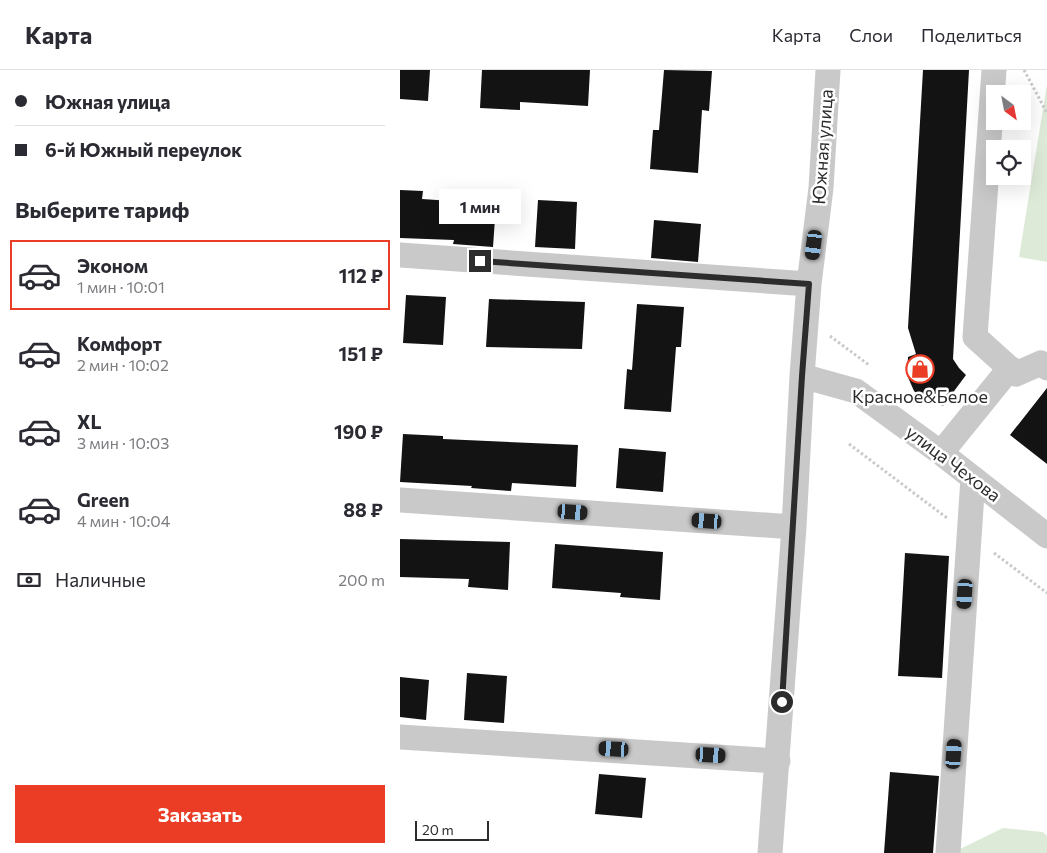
<!DOCTYPE html>
<html lang="ru">
<head>
<meta charset="utf-8">
<style>
	:root { --surface:#fff; --page:#f7f7f7; --text:#2b2b33; --muted:#7c7c81; --line:#e1e1e2; --accent:#eb3c25 }
	body { margin:0; font-family:Commissioner,sans-serif; background:var(--page); color:var(--text); height:100vh; display:flex; flex-direction:column; font-size:19px; white-space:nowrap }
	* { box-sizing:border-box; margin:0 }
	p { font-size:16px; color:var(--muted) }
	.icon { flex:none; width:28px; height:28px; fill:none; stroke:currentColor; stroke-width:2; stroke-linecap:round; stroke-linejoin:round }
	.map { position:relative; flex:1; overflow:hidden }
	.details { display:flex; flex-direction:column; background:var(--surface); width:400px }
	.details>* { flex:none }
	.hud { display:grid; align-content:center; height:110px; padding:0 15px; background:var(--surface) }
	.needle { width:32px; rotate:148deg }
	.tools { position:absolute; left:586px; top:15px; display:grid; gap:10px }
	.tools a { display:grid; place-items:center; width:45px; height:45px; border-radius:0px; background:var(--surface); box-shadow:0 5px 20px #0002; font-size:25px }
	.scale { position:absolute; left:15px; bottom:12px; width:74px; box-sizing:border-box; padding-left:5px; border:2px solid #2c2c2c; border-top:0; font-size:14px; line-height:18px; white-space:nowrap; color:#2c2c2c; -webkit-text-stroke:4px #fff; paint-order:stroke }
	.end { position:absolute; width:22px; height:22px; margin:-11px; border:6px solid #2c2c2c; background:#fff; box-shadow:0 0 0 2px #fff }
	.from { border-radius:50% }
	.bubble { position:absolute; height:35px; border-radius:0px; background:var(--surface); box-shadow:0 5px 20px #0002; font-size:16px; font-weight:700; line-height:35px; text-align:center }
	.car { position:absolute; width:15px; height:30px; margin:-15px -8px; border-radius:6px; box-shadow:0 0 4px 1px #0007; background:linear-gradient(#222 24%,#8ab4d8 0 40%,#222 0 76%,#8ab4d8 0 86%,#222 0) }
	.hud b { display:flex; align-items:center; gap:18px; height:48px; font-size:19px }
	.hud b+b { border-top:1px solid var(--line) }
	.hud i { width:12px; height:12px; background:var(--text) }
	ul { padding:0; list-style:none }
	li { display:flex; align-items:center; gap:15px; height:70px; margin:0 10px 8px; padding:0 5px; border:2px solid transparent; border-radius:0px }
	li div { flex:1 }
	li b { display:block; font-size:19px }
	li em { font-style:normal; font-weight:700 }
	li.on { border-color:var(--accent) }
	li>.icon { width:45px; height:45px; stroke-width:1.5 }
	h2 { padding:0 15px; font-size:22px; line-height:60px }
	.pay { display:flex; align-items:center; gap:12px; height:55px; padding:0 15px; font-size:19px }
	.pay p { margin-inline-start:auto }
	.cta { display:flex; gap:10px; margin-top:auto; padding:10px 15px }
	.cta a { flex:1; height:58px; border-radius:0px; background:var(--accent); color:#fff; font-size:20px; font-weight:700; line-height:58px; text-align:center }
	header { display:flex; align-items:center; gap:30px; box-sizing:border-box; height:70px; padding:0 25px; background:var(--surface); border-bottom:1px solid var(--line) }
	header strong { font-size:24px }
	nav { display:flex; gap:28px; margin-inline-start:auto; font-size:18px }
	main { display:flex; flex:1; min-height:0 }
	.map>svg:first-child { display:block }
</style>
</head>
<body>
<header>
<strong>Карта</strong>
<nav><a>Карта</a><a>Слои</a><a>Поделиться</a></nav>
</header>
<main>
<section class="details">
<div class="hud">
<b><i class="from"></i>Южная улица</b>
<b><i></i>6-й Южный переулок</b>
</div>
<h2>Выберите тариф</h2>
<ul>
<li class="on"><svg class="icon" aria-label="car" viewBox="0 0 24 24"><path d="M5 17H2v-5l4-1 3-4h7l3 4 3 1v5h-3M9 17h6M6 11h13"/><circle cx="7" cy="17" r="2"/><circle cx="17" cy="17" r="2"/></svg><div><b>Эконом</b><p>1 мин · 10:01</p></div><em>112 ₽</em></li>
<li><svg class="icon" aria-label="car" viewBox="0 0 24 24"><path d="M5 17H2v-5l4-1 3-4h7l3 4 3 1v5h-3M9 17h6M6 11h13"/><circle cx="7" cy="17" r="2"/><circle cx="17" cy="17" r="2"/></svg><div><b>Комфорт</b><p>2 мин · 10:02</p></div><em>151 ₽</em></li>
<li><svg class="icon" aria-label="car" viewBox="0 0 24 24"><path d="M5 17H2v-5l4-1 3-4h7l3 4 3 1v5h-3M9 17h6M6 11h13"/><circle cx="7" cy="17" r="2"/><circle cx="17" cy="17" r="2"/></svg><div><b>XL</b><p>3 мин · 10:03</p></div><em>190 ₽</em></li>
<li><svg class="icon" aria-label="car" viewBox="0 0 24 24"><path d="M5 17H2v-5l4-1 3-4h7l3 4 3 1v5h-3M9 17h6M6 11h13"/><circle cx="7" cy="17" r="2"/><circle cx="17" cy="17" r="2"/></svg><div><b>Green</b><p>4 мин · 10:04</p></div><em>88 ₽</em></li>
</ul>
<div class="pay"><svg class="icon" aria-label="cash" viewBox="0 0 24 24"><path d="M3 7h18v10H3z"/><circle cx="12" cy="12" r="2"/></svg>Наличные<p>200 m</p></div>
<div class="cta"><a>Заказать</a></div>
</section>
<div class="map">
<svg width="647" height="783" viewBox="0 0 647 783">
	<rect width="100%" height="100%" fill="#fff"/>
	<!-- green -->
	<path fill="#deead8" d="M647,14v178l-28,-5z
		M603,758l40,4 4,4v17h-87v-4z"/>
	<!-- building -->
	<path fill="#131313" d="M0,0h30l-2,31 -28,-2z
		M82,0h108l-2,36 -68,-4v8l-40,-2z
		M264,0l48,1 -3,40 -7,-1 -4,63 -48,-4 3,-39h6z
		M523,0h46l-16,289 6,9 7,7 -23,31 -10,-5 -4,3 -15,-13 -7,-16 1,-18 8,-3 -8,-26z
		M0,120l23,1 -1,8 74,5 -3,43 -40,-3 1,-4 -54,-2z
		M138,130l39,2 -2,47 -40,-2z
		M254,150l47,4 -3,38 -47,-4z
		M6,225l40,2 -3,48 -40,-2z
		M89,229l96,3 -3,47 -96,-2z
		M237,234l47,3 -3,40h-5l-5,65 -47,-3 3,-40 5,1z
		M647,318v76l-37,-29z
		M3,364l40,2v3l135,6 -2,42 -64,-4 -1,8 -40,-3 1,-2 -72,-4z
		M219,378l47,4 -3,40 -47,-4z
		M0,469l110,3 -2,48 -40,-3 1,-8 -69,-2z
		M155,474l108,8 -3,48 -40,-3 1,-4 -69,-5z
		M505,483l44,3 -7,122 -44,-2z
		M67,603l40,3 -3,47 -40,-3z
		M0,607l29,3 -3,40 -26,-3z
		M490,702l49,4 -6,77h-49z
		M199,704l47,4 -4,40 -47,-4z"/>
	<g fill="none" stroke-linecap="round" stroke-linejoin="round">
		<!-- path -->
		<path stroke="#c9c9c9" stroke-width="3" stroke-dasharray="2.5 2.5" stroke-linecap="butt" d="M624,0l23,43
			M430,266l39,29
			M449,374l98,74
			M594,483l53,40"/>
		<!-- minor -->
		<path stroke="#c9c9c9" stroke-width="25" d="M594,0l-19,267 41,37 25,-11 6,5
			M0,185l409,29
			M402,306l54,15 85,62 106,83
			M541,383l69,-85
			M0,430l394,27
			M0,667l378,24
			M370,783l24,-326 8,-151 7,-92 12,-96 7,-118
			M548,783l25,-375"/>
	</g>
	<g fill="none" stroke-linecap="round" stroke-linejoin="round">
		<!-- route -->
		<path stroke="#2c2c2c" stroke-width="6" d="M80,191l329,23 -7,92 -20,326"/>
	</g>
	<!-- icons -->
	<defs>
		<g id="shop-ring" transform="scale(1.4375)"><circle r="9.5" fill="#fff" stroke="#eb3c25" stroke-width="1.5"/><path d="M-5-2.5h2.3a2.7 3.5 0 0 1 5.4 0H5L5.5 6h-11ZM-1.5-2.5h3a1.5 2.3 0 0 0-3 0Z" fill="#eb3c25"/></g>
	</defs>
	<g fill-rule="evenodd">
		<use href="#shop-ring" x="520" y="299"/>
	</g>
	<g text-anchor="middle" stroke-width="5" stroke-linejoin="round" paint-order="stroke">
		<!-- street labels -->
		<g font-size="18" fill="#2c2c2c" stroke="#fff">
			<text transform="translate(423 77) rotate(-86)" y="6">Южная улица</text>
			<text transform="translate(553 394) rotate(37)" y="6">улица Чехова</text>
		</g>
		<!-- poi labels -->
		<g font-size="18" fill="#2c2c2c" stroke="#fff">
			<text x="520" y="333">Красное&amp;Белое</text>
		</g>
	</g>
</svg>
<div class="tools">
<a><svg class="needle" viewBox="-14 -14 28 28"><path d="M0-13l5 13h-10z" fill="#e53935"/><path d="M0 13l5-13h-10z" fill="#7c7c81"/></svg></a>
<a><svg class="icon" aria-label="locate" viewBox="0 0 24 24"><circle cx="12" cy="12" r="6"/><path d="M12 2v4M12 18v4M2 12h4M18 12h4"/></svg></a>
</div>
<div class="scale">20 m</div>
<i class="end from" style="left:382px;top:632px"></i>
<i class="end" style="left:80px;top:191px"></i>
<div class="bubble" style="left:39px;top:119px;width:82px">1 мин</div>
<i class="car" style="left:414px;top:175px;rotate:187deg"></i>
<i class="car" style="left:173px;top:442px;rotate:94deg"></i>
<i class="car" style="left:307px;top:451px;rotate:274deg"></i>
<i class="car" style="left:565px;top:524px;rotate:184deg"></i>
<i class="car" style="left:214px;top:679px;rotate:273deg"></i>
<i class="car" style="left:554px;top:684px;rotate:4deg"></i>
<i class="car" style="left:311px;top:685px;rotate:93deg"></i>
</div>
</main>
</body>
</html>
